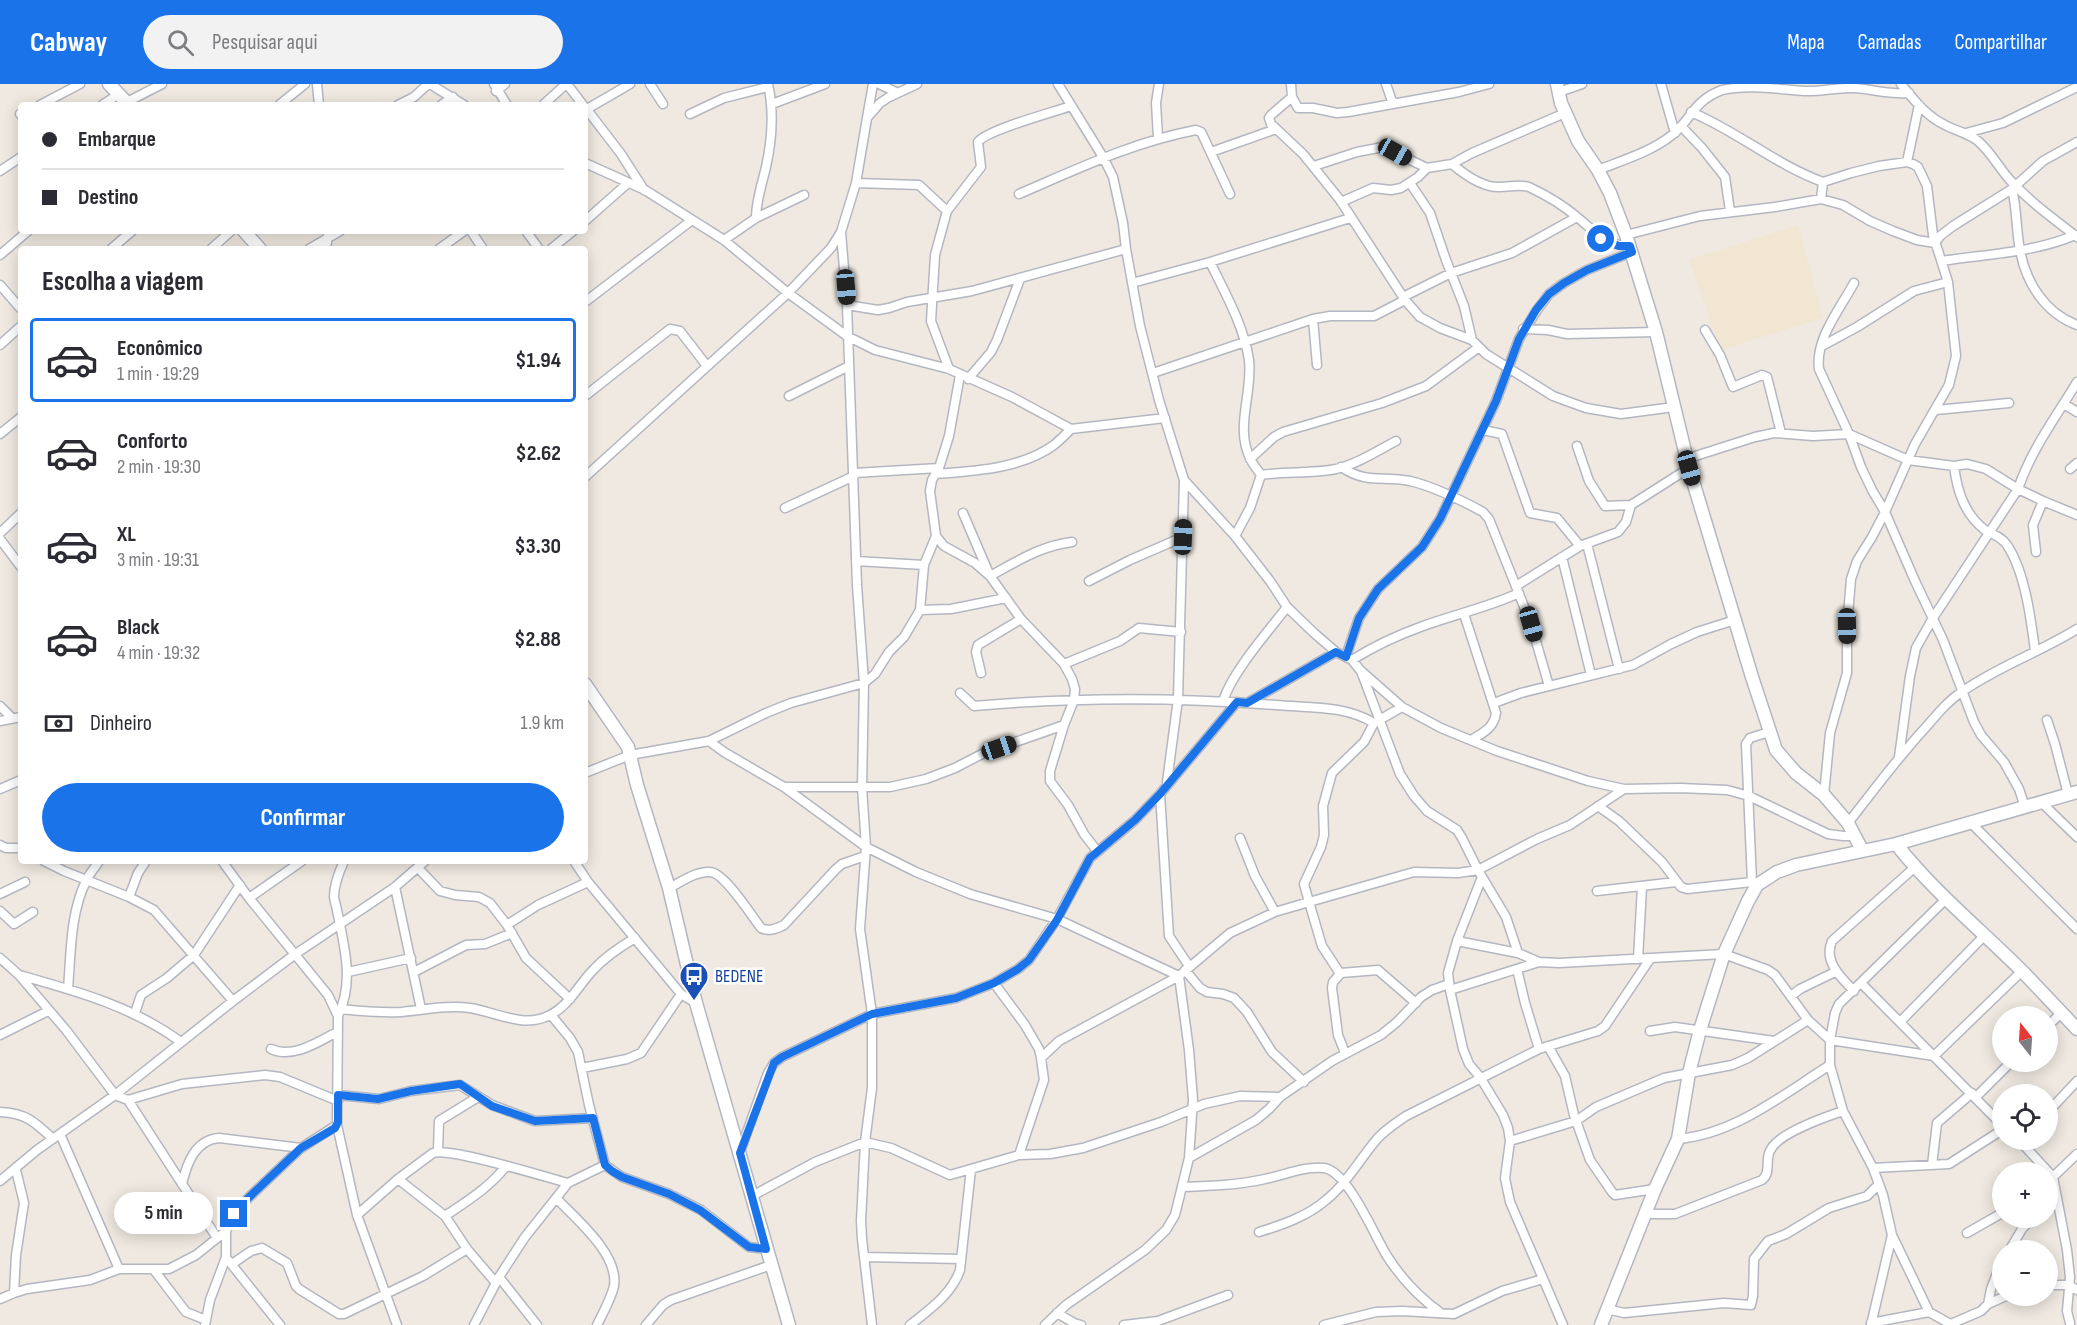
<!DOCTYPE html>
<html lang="pt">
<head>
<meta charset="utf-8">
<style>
	:root { --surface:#fff; --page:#f2f2f3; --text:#2b2b33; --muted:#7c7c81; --line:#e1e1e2; --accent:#1a73e8 }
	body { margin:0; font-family:"Sofia Sans Condensed",sans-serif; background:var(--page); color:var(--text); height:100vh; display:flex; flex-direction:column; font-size:22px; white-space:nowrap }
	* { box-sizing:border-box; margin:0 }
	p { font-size:20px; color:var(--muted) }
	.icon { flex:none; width:33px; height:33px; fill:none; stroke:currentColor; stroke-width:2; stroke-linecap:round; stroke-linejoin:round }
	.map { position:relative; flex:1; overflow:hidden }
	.sheet { position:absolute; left:18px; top:162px; width:570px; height:618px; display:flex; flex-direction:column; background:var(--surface); border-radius:6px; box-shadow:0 3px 15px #0003 }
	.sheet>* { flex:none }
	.guide { position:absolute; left:18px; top:18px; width:570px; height:132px; border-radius:6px; box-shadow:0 3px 15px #0003; display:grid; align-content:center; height:132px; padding:0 24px; background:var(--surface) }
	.needle { width:39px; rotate:343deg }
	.tools { position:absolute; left:1992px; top:922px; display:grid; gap:12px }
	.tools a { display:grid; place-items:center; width:66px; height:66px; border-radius:50%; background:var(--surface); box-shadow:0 3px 15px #0003; font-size:30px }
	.end { position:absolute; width:27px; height:27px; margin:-14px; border:8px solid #1a73e8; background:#fff; box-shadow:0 0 0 3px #fff }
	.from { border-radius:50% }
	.bubble { position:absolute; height:42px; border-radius:21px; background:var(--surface); box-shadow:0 3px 15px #0003; font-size:20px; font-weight:700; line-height:42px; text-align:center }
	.car { position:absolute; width:18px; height:36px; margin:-18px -9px; border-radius:8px; box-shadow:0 0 4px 2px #0007; background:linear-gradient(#222 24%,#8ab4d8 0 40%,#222 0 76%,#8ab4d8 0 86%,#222 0) }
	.guide b { display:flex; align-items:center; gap:21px; height:57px; font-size:22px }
	.guide b+b { border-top:2px solid var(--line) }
	.guide i { width:15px; height:15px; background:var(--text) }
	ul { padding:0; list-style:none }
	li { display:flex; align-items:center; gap:18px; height:84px; margin:0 12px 9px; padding:0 12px; border:3px solid transparent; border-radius:6px }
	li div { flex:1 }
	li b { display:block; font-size:22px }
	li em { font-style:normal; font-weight:700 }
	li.active { border-color:var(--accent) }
	li>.icon { width:54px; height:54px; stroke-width:1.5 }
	h2 { padding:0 24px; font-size:27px; line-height:72px }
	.pay { display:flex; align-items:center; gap:15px; height:66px; padding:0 24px; font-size:22px }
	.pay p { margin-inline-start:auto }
	.button { display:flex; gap:12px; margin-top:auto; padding:12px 24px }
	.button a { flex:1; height:69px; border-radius:36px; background:var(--accent); color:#fff; font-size:24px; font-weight:700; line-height:69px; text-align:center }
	header { display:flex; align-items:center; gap:36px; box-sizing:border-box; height:84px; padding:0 30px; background:var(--accent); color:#fff }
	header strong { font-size:28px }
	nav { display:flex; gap:33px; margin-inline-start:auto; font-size:21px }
	.search { width:420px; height:54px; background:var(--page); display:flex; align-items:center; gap:15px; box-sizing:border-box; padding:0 21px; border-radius:33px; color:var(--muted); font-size:22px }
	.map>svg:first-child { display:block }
</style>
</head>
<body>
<header>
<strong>Cabway</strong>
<div class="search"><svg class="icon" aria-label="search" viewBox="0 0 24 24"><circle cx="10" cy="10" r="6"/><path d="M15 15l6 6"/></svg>Pesquisar aqui</div>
<nav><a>Mapa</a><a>Camadas</a><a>Compartilhar</a></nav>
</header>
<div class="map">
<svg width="2077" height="1241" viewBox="0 0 2077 1241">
	<rect width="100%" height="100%" fill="#efe9e1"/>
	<!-- education -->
	<path fill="#f0e6d1" d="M1798,141l25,93 -102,32 -32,-90z"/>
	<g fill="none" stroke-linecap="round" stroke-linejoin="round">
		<!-- street casing -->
		<g stroke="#b4b7c1" stroke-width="11">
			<path id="street" d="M317,0l2,21
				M430,0l34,21
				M494,0l13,21
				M567,0l16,21
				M650,0l13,20
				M879,0l17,8
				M1058,0l45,73 10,20 10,46 3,26 14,77 19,74 25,80 51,56 35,45 17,26 27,26 22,19 16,8 8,10 42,37 39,21 56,23 91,30 36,8 56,-1 47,2 22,6 79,38 15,2h12
				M1291,0l1,13 6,11h15l24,5 11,-1 111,-20 30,-8
				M1386,0l7,20
				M1661,0l14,49
				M1901,0c13,16 25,32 44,41 11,6 23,8 33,16 13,11 21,27 32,39 20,22 44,39 67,57
				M496,7l9,-7
				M1559,8l23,-8
				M1292,13l-21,18 -2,3 2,6 32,30 17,21 20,25 65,100 15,17 20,11 32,12 14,14 67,42 33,12 35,6 53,-7
				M127,18l35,-18
				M772,20l53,-20
				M40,21l40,-21
				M102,21l17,-11
				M279,21l26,-21
				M398,21l16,-8 14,-13
				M441,21l12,-8
				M543,21l23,-21
				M585,23l36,47 23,36
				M587,25l43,-25
				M1691,28c46,19 85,53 132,70l-2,17
				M20,30h1
				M690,30l34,-16 44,-11
				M867,34l6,-34
				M1681,42l21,22 23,29 5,34
				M1966,49l37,-10 74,-36
				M1158,54l-2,-35 3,-19
				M1211,68l65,-23
				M1907,78l12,-57
				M585,79l60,27 79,50 64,53 59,43 28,14 74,19 63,28 59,32 94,-11
				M1452,80c13,11 31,24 48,23 10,0 19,-3 29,0 17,8 34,18 48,30 20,16 26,28 53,29
				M1314,82l43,-14 26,-5 44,21 25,-4 20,-11 93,-40
				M1598,86c25,-10 53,-18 74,-35 20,-16 21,-34 50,-45 26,-6 55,-1 82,1 17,1 33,-4 50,-3 18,1 36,7 55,5
				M0,87l21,-14
				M1823,98l28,-9 28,-7 28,-4 6,2 5,3 9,19 6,49 15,47 8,74 -7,29 -34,59 -30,68 -13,25 -15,24 -6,18 -4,47v47l-17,60 -6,62
				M856,99l63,2 28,26
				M1410,99l20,30 16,47 18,46 8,34
				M2012,105c5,19 4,41 8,61 6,33 25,63 57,75
				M1019,110c58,-25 114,-52 177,-64l5,2 2,4 27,58
				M1341,118l32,-14 18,2 10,-2 17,-11 9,-9
				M756,134c0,-17 6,-34 10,-51 6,-27 8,-56 2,-83
				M585,137l43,-38
				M471,147l12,18
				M526,147l13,18
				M841,148l6,73 10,280 7,98 -2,104 4,60 -6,82 12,85v74l-7,54 -4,79 1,18 10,86
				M1626,151l74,-19 75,-9 46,-8 22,6 27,16 23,10 24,9 18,3 5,-7 13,-10 59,-37 31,-28 34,-19
				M724,156l32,-22 48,-23
				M111,165l21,-18
				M211,165l20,-18
				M309,165l31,-18
				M326,165l2,-15
				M439,165l25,-18
				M551,165l22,-18
				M0,171l28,-24
				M1942,177c44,-7 91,-8 133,-26
				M1210,178c15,31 34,64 39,98 4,33 -15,69 2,100 2,5 7,10 10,15l-11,33 -15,28
				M1132,199l78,-21 140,-44
				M1854,199c-14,26 -39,56 -35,86l30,65 12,33 11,23 13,22 30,69 28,59 31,82 7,13 23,27 15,27 6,18
				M0,201l21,24
				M1403,213l48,-24 61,-20 65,-36
				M585,218l107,-82
				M847,221l31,5 11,-2 18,-6 65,-11 154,-42
				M1313,235l4,46
				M1523,245l25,1 19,4 89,-2
				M1705,246l15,25 13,32 29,-12 5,2 14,56
				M0,261l21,-19
				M1822,262l35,-19 57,-36 34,-9
				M949,285l-18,-48 4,-66 12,-44 34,-44 -3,-25c8,-12 76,-30 93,-36
				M1153,289l160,-54 17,-3h44l31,-16
				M968,295l23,-27 6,-12 23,-61
				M585,312l85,-67 10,2 27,35
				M789,312l60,-30
				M2064,320l13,8
				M1936,326l73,-7
				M1483,346l19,4 28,79 27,5 23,28
				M0,350l21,-17
				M1577,362l12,35 16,25 26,-1
				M1250,375l24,-22 9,-5 99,-29 44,-17 53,-39
				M1686,375l69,-22 19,-4 39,3 36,-2 59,26 46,6 13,-2 19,5 32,20 25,12 34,14
				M1954,382c3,24 10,48 31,64 8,5 16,6 22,15 18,27 24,74 28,106
				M1341,383c28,18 41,8 69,14 25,6 51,19 73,31l6,7 42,105 18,62
				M2070,385l7,-6
				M854,389l85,-5
				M935,390c39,-3 86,-5 119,-29 6,-5 12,-11 17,-16
				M1261,391c25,-4 51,-1 75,-6 21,-5 41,-18 60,-28
				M585,393l203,-184 43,-45 10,-16 15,-49 11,-65 13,-15 9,-6 28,-13
				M785,424l69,-32
				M0,449l21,-20
				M936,452l8,10 31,17 15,13c28,-15 50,-30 82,-34
				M0,455l21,28
				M1587,460l32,125
				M2036,468l-3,-27 10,-24
				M1562,473l29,118
				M856,477l68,4
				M1089,497l41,-21 53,-23
				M1516,502l64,-40 38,-14 8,-10 5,-17 58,-37
				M920,526l31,-1 55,-11
				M1464,530l32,99c-2,15 -13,20 -25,27
				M1346,572l13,-38 19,-29 44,-42 18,-28 56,-118 23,-62 18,-29 12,-16 15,-11 23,-13 45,-18
				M1352,576c22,-14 46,-25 71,-34 33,-12 63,-18 96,-33
				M1064,580l56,-23 19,-13 42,4
				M1361,587l39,103 14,22 13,15 30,19 5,8 16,32 28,47 12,36
				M981,589l-5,-21 2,-7 43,-26
				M960,609l14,13c101,-9 201,-9 302,-1 34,3 68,0 98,18
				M1223,617c10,-30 44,-68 64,-94
				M1247,619l89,-51
				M1494,619l27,-10 112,-28 38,-21 26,-12 38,-12
				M0,622l11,11
				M2047,636l8,24 13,50
				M0,637l21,-4
				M1064,641l-14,46v10l18,24 16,29 13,17
				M709,657l15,11 60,35 82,60 50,25 54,22 87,25 122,57
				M1899,673l11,-81 6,-28 17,-30 85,-129c13,-39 38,-72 59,-107
				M585,689l45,-18 79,-14 57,-28 25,-10 73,-20 11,-9 14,-22 15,-15 16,-27 4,-45 12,-29 -6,-45 2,-11 7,-12 10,-32 11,-61
				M1167,698l11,-83 6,-219
				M784,703h106l36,-8 29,-11 29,-15 80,-28 10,-25 1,-11 -3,-10 -8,-15 -43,-45 -31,-43 -27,-63
				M0,705l21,-9
				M1160,710l9,142 20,30
				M2041,718l36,35
				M1598,722l21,15 43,41 19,25 6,2 65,-7 5,3
				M1970,738l107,107
				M1848,739c26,-33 50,-66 79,-97 11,-13 22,-26 36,-35 36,-25 77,-39 114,-62
				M1240,754l15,38 20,36
				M0,761l6,3h15
				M44,777l20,10 65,26 25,13 79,91
				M222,777l27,37 79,97 10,21
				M574,777l14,21 93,112 15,9
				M418,784l22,23 15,4 24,2 11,6 17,22 19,33 44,41
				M1482,793l-25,64 -9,32 2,17 13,59 6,15 11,13 23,38 5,13 2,13 -5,37 5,24 53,123
				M1752,798l-6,-138 4,-6 19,-6
				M395,803l26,122
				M669,804c12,-6 27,-17 41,-16 14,0 41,43 51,56 8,4 14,1 23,-3l52,-56 6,-5 23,-8
				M1597,807l79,-9
				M0,810l25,-12
				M129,813l9,-24 8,-12
				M249,814l53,-37
				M0,827l14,13 19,-12
				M507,841l31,-20 50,-23
				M1457,857l61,12 21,9 20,1 165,-9 44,16 7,5 33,45 22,20 104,16 88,-85
				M0,874l19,17 47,55 49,65 13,5 54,-16 83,-9 15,2 58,24
				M1638,875l4,-72
				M1517,885l8,34 14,46
				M1185,886l15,18 7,4 16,2 11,4 13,14 25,40 32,30
				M348,888l63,-14
				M414,888l52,-27 19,-1 27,-11
				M1341,889l-8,9 -1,6 6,47 7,18
				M19,891c57,16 113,31 162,67
				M994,899l31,42 14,24 2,9 3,22 -25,75
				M1861,899l141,142
				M68,905c3,-36 2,-75 18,-108 3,-7 9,-13 13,-20
				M1450,906l89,-28
				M1854,907c-13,-13 -31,-30 -22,-50l82,-73
				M1791,912l9,-7 35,-17
				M1416,919l-38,-33 -37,3 -2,-1 -17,-26 -13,-44 105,-30 44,1 20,-3 59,-31 33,-14 54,-36
				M341,925c19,2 40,4 60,3 24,-2 45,-7 69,-4 26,4 54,21 80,7 20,-10 29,-31 44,-46 12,-13 26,-22 41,-31
				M135,929l6,-18 26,-17 27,-23 46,-70
				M551,931l19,23 8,14 11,53 16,60 17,12 47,17 32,16 48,37 18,2
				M1900,938l84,-86
				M2048,942l13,-13
				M1650,947l25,-4 99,14
				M0,951l48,-24
				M1548,962l17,30 9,39 16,45 22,32 3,3 40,-6
				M271,965c22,10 47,-7 66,-17
				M1041,974l18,-17 120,-65 51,-43 45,-21 34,-10 -5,-18 17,-37 3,-12 -1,-29 9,-33 32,-31 10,-19 28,-16
				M582,984l45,-9 14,-6 40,-59
				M338,1011l41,4 32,-8 49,-6 32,20 43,16 58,-3
				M1976,1013l35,-35
				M128,1016l89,138
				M0,1028c26,1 35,10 53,27
				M2048,1028l29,-31
				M337,1041l20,90 40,110
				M60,1050l59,135
				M1678,1055c57,-5 104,-44 152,-74
				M2019,1056l34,37 14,73 3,27 -3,34 3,12
				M1510,1057l66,-20 20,-14 68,-29 68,-13 16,-7 60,-38
				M438,1067l1,-30 39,-24
				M740,1068l28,-79 6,-10 8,-6 90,-43 84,-16 38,-15 24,-14 11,-9 28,-41 33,-61 45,-38 25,-26 77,-92
				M1189,1074l67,-38 13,-11 11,-12 52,-36 49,-26 16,-13 24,-25 11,-7 17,-6
				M1932,1081l5,-42 35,-30
				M1873,1084l76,-4 53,-34
				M2053,1093l24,-23
				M398,1095l47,37 22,33 29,34
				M0,1097l37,-31 78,-55 118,-94 61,-46 101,-68 30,-26
				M182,1100c5,-21 13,-44 37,-46l82,10
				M1183,1103c28,-1 55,-2 82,-8 20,-4 39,-13 59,-11 24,3 51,69 63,88 14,22 33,42 54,57
				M752,1112l63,-34 50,-20 26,6 59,27 69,-20 31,-1 33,-6 78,-26 43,-18 36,-8 40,1
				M556,1114c20,21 63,56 58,88 -3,13 -11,27 -17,39
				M1646,1130h29l87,-34c10,-8 2,-21 9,-31 9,-16 54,-32 72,-38
				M357,1131l41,-36 35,-26c17,-6 112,24 135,30
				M445,1132c22,-15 44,-28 61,-50
				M1259,1148c23,-7 49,-16 67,-32 21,-17 34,-41 51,-61 9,-10 19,-16 29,-23l133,-67 59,-18 7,-5 45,-67
				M1967,1149l35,-20
				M2009,1167l13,-22 10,-11
				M864,1173l97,2
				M228,1176l52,65
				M232,1180l19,-13 11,-3 25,15 9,23 3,3 40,25h5l79,-38 44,-27
				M154,1186l32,42 20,8
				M499,1193l38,48
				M2048,1201h21l8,5
				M14,1209l2,-38 8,-52 -8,-33
				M0,1215l14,-6 13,-4 63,-9 29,-11h50l27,-14 30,-24
				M1988,1220l3,-15 11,-29
				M1607,1225l17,4 100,-10 27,2 2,-9 1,-37 14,-18 18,-7 43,-26 38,-12 11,-11
				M1929,1228l-37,-77 -9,-40 -10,-27 -30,-57 -13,-46v-25l5,-27 4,-9 106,-104
				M1057,1229l17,10 7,2
				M1871,1239l58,-11 23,13
				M1951,1240l30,-13 7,-7 18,-8
				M205,1241l5,-25 16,-43v-26l8,-17 11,-13 56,-53 36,-23 1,-109c16,-34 7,-66 0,-101 -1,-6 -3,-12 -4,-18 0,-12 5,-25 10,-36
				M474,1241l25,-48 26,-40 43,-54 37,-18
				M646,1241l17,-20 8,-5 100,-35
				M910,1241c19,-15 42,-31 50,-55l11,-101
				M1045,1241l21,-20 79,-55 21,-20 9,-15 14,-57 4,-58 -4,-50 -10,-74
				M1124,1241l34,-4 70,-26
				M1324,1241l52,-13 26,-1 52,3 48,-23 41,-12
				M1871,1241l21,-90"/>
		</g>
		<!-- secondary casing -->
		<g stroke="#b4b7c1" stroke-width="15">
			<path id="secondary" d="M109,0l20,21
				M1557,0l4,19 17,38 20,29 12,23 16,42 30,97 33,136 63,209 24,73 20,23 28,22 24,28 14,27
				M244,147l16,18
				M585,600l43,63 9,38 32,103 27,115 93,322
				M1896,760c38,48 84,85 127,128 18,19 36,38 54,57
				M1601,1241l54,-136 23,-50 11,-66 11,-43 24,-76 24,-53 9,-16 20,-13 19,-7 100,-21 181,-52"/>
		</g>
		<!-- street -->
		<use href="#street" stroke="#fff" stroke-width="8"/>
		<!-- secondary -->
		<use href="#secondary" stroke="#fff" stroke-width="12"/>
	</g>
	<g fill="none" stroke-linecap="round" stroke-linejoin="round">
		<!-- route -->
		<path stroke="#1a73e8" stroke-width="8" d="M234,1130l10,-12 57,-54 34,-20 3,-6v-27l40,4 33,-8 49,-7 32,22 43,15 58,-3 12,47 7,6 10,6 47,17 31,16 49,37 17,2 -26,-96 34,-90 8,-6 90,-43 84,-16 38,-15 24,-14 11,-9 28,-40 33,-62 45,-38 25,-26 77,-92 10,1 89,-51 10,5 13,-39 19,-29 44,-42 18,-28 56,-118 23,-62 17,-29 13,-16 15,-11 23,-13 45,-18 -2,-6h-11l-18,-7"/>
	</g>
	<!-- icons -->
	<defs>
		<g id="bus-pin" transform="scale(1.5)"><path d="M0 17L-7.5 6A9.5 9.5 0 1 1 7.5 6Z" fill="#1a4fb4" stroke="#fff"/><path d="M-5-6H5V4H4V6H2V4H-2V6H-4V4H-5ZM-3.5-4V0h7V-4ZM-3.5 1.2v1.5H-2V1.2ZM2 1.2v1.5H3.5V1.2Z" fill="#fff"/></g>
	</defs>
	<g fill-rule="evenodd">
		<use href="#bus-pin" x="694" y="892"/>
	</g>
	<g text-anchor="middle" stroke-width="5" stroke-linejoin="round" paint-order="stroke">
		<!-- transit labels -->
		<g font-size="18" fill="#164399" stroke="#fff" text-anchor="start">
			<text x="715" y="898">BEDENE</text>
		</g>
	</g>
</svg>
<div class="tools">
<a><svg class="needle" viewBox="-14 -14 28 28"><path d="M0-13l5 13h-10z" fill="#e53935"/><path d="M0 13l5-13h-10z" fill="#7c7c81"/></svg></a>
<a><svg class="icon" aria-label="locate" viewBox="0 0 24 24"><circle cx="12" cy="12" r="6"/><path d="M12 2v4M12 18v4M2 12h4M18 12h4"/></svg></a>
<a>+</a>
<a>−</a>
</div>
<i class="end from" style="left:1601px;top:155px"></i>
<i class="end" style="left:234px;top:1130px"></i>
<div class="bubble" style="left:114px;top:1108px;width:99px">5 min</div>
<i class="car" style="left:1395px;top:68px;rotate:119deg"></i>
<i class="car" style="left:846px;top:203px;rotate:175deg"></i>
<i class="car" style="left:1689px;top:384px;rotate:164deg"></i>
<i class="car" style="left:1183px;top:453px;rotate:2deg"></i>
<i class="car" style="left:1531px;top:540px;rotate:164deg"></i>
<i class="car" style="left:1847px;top:542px;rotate:179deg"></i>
<i class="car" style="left:999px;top:664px;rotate:71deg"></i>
<div class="guide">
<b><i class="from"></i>Embarque</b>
<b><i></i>Destino</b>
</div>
<section class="sheet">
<h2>Escolha a viagem</h2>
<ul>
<li class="active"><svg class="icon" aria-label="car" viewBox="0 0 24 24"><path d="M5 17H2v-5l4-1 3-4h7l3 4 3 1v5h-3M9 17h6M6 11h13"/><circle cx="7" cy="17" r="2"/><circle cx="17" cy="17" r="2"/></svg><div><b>Econômico</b><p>1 min · 19:29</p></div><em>$1.94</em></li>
<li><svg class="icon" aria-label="car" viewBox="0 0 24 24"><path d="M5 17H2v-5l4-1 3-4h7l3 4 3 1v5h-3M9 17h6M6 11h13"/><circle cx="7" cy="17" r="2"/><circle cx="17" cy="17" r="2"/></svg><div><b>Conforto</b><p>2 min · 19:30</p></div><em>$2.62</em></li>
<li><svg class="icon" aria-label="car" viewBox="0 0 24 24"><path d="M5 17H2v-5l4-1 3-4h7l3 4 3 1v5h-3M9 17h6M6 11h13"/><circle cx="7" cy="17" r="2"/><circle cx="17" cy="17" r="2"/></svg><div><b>XL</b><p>3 min · 19:31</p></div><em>$3.30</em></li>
<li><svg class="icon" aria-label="car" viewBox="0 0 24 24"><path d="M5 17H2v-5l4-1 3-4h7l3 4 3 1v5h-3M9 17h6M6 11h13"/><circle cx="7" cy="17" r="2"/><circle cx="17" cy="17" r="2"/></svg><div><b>Black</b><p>4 min · 19:32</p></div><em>$2.88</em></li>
</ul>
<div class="pay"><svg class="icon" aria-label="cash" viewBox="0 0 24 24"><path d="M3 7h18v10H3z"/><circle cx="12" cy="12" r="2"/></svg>Dinheiro<p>1.9 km</p></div>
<div class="button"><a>Confirmar</a></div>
</section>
</div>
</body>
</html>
